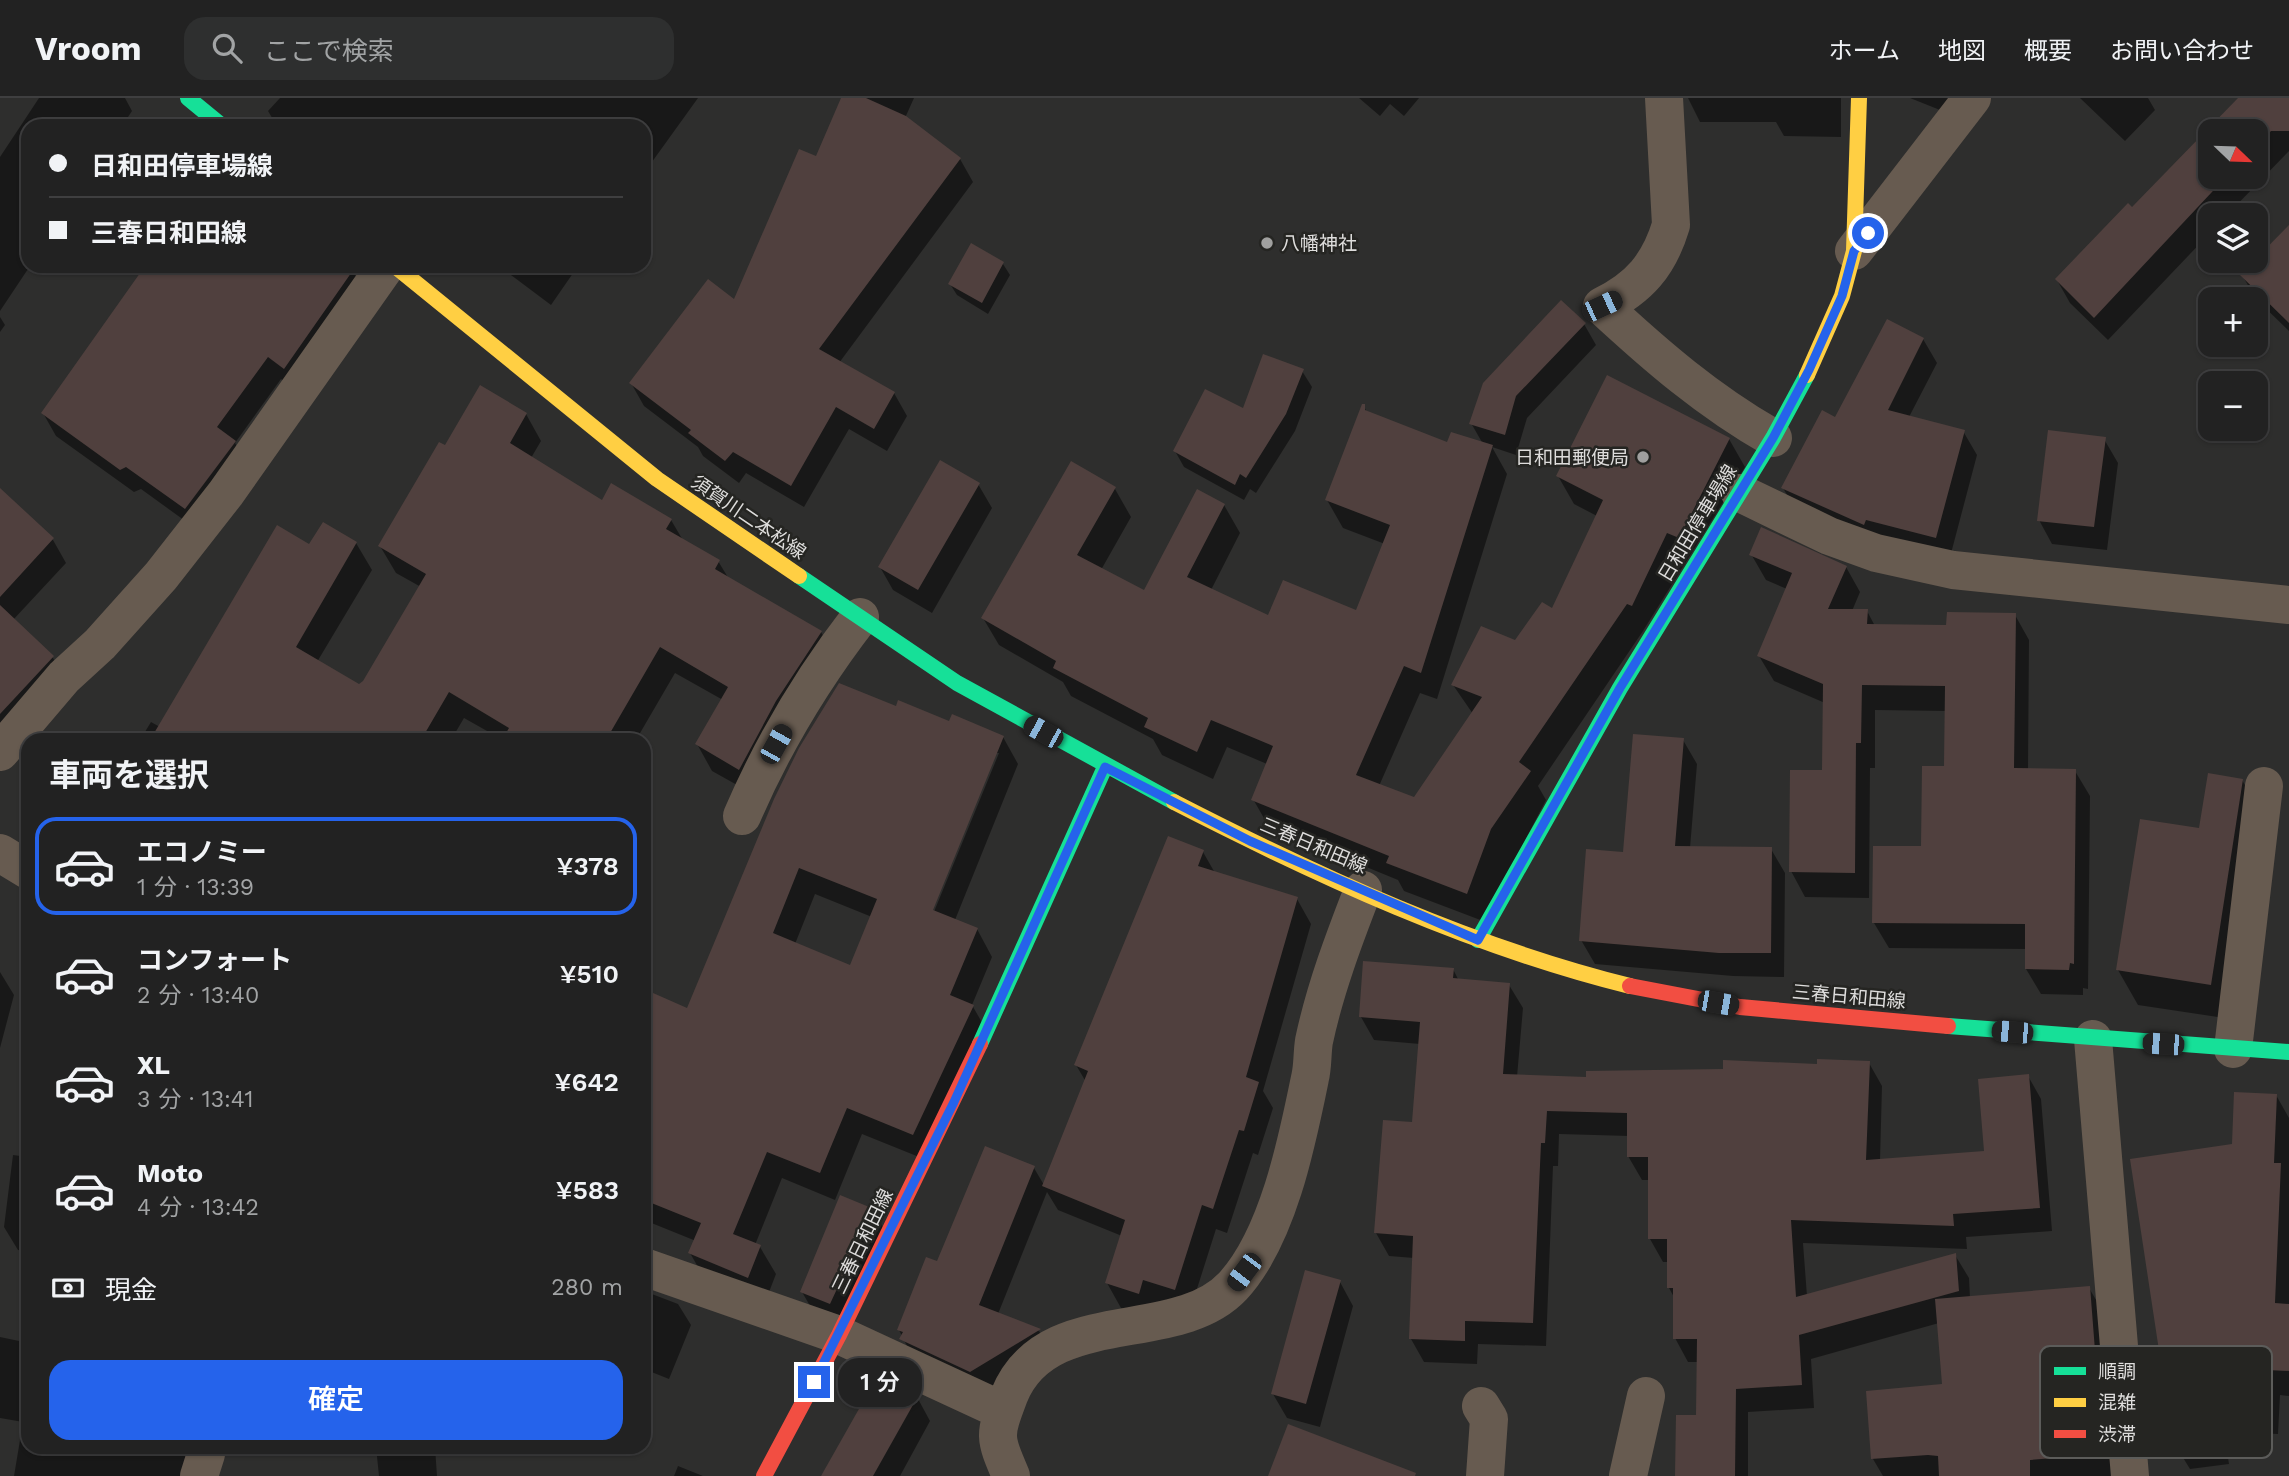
<!DOCTYPE html>
<html lang="ja">
<head>
<meta charset="utf-8">
<style>
	:root { --surface:#222; --page:#2e2f2f; --text:#f1f3f6; --muted:#a2a4a5; --line:#3f3f40; --accent:#2563eb }
	body { margin:0; font-family:"Work Sans","Noto Sans JP",sans-serif; background:var(--page); color:var(--text); height:100vh; display:flex; flex-direction:column; font-size:26px; white-space:nowrap }
	* { box-sizing:border-box; margin:0 }
	p { font-size:23px; color:var(--muted) }
	.icon { flex:none; width:38px; height:38px; fill:none; stroke:currentColor; stroke-width:2; stroke-linecap:round; stroke-linejoin:round }
	.map { position:relative; flex:1; overflow:hidden }
	.panel { position:absolute; left:21px; top:635px; width:630px; height:721px; display:flex; flex-direction:column; background:var(--surface); border-radius:21px; box-shadow:0 2px 5px #0004,0 0 0 2px var(--line) }
	.panel>* { flex:none }
	.guide { position:absolute; left:21px; top:21px; width:630px; height:154px; border-radius:21px; box-shadow:0 2px 5px #0004,0 0 0 2px var(--line); display:grid; align-content:center; height:154px; padding:0 28px; background:var(--surface) }
	.needle { width:46px; rotate:113deg }
	.controls { position:absolute; left:2198px; top:21px; display:grid; gap:14px }
	.controls a { display:grid; place-items:center; width:70px; height:70px; border-radius:14px; background:var(--surface); box-shadow:0 2px 5px #0004,0 0 0 2px var(--line); font-size:35px }
	.end { position:absolute; width:32px; height:32px; margin:-16px; border:9px solid #2563eb; background:#fff; box-shadow:0 0 0 4px #fff }
	.from { border-radius:50% }
	.bubble { position:absolute; height:49px; border-radius:21px; background:var(--surface); box-shadow:0 2px 5px #0004,0 0 0 2px var(--line); font-size:23px; font-weight:600; line-height:49px; text-align:center }
	.car { position:absolute; width:21px; height:42px; margin:-21px -10px; border-radius:9px; box-shadow:0 0 5px 2px #0007; background:linear-gradient(#222 24%,#8ab4d8 0 40%,#222 0 76%,#8ab4d8 0 86%,#222 0) }
	.guide b { display:flex; align-items:center; gap:24px; height:66px; font-size:26px }
	.guide b+b { border-top:2px solid var(--line) }
	.guide i { width:18px; height:18px; background:var(--text) }
	ul { padding:0; list-style:none }
	li { display:flex; align-items:center; gap:21px; height:98px; margin:0 14px 10px; padding:0 14px; border:4px solid transparent; border-radius:21px }
	li div { flex:1 }
	li b { display:block; font-size:26px }
	li em { font-style:normal; font-weight:600 }
	li.active { border-color:var(--accent) }
	li>.icon { width:63px; height:63px; stroke-width:1.5 }
	h2 { padding:0 28px; font-size:32px; line-height:84px }
	.pay { display:flex; align-items:center; gap:18px; height:77px; padding:0 28px; font-size:26px }
	.pay p { margin-inline-start:auto }
	.cta { display:flex; gap:14px; margin-top:auto; padding:14px 28px }
	.cta a { flex:1; height:80px; border-radius:21px; background:var(--accent); color:#fff; font-size:28px; font-weight:600; line-height:80px; text-align:center }
	header { display:flex; align-items:center; gap:42px; box-sizing:border-box; height:98px; padding:0 35px; background:var(--surface); border-bottom:2px solid var(--line) }
	header strong { font-size:33px }
	nav { display:flex; gap:38px; margin-inline-start:auto; font-size:24px }
	.search { width:490px; height:63px; background:var(--page); display:flex; align-items:center; gap:18px; box-sizing:border-box; padding:0 24px; border-radius:21px; color:var(--muted); font-size:26px }
	.map>svg:first-child { display:block }
</style>
</head>
<body>
<header>
<strong>Vroom</strong>
<div class="search"><svg class="icon" aria-label="search" viewBox="0 0 24 24"><circle cx="10" cy="10" r="6"/><path d="M15 15l6 6"/></svg>ここで検索</div>
<nav><a>ホーム</a><a>地図</a><a>概要</a><a>お問い合わせ</a></nav>
</header>
<div class="map">
<svg width="2289" height="1378" viewBox="0 0 2289 1378">
	<rect width="100%" height="100%" fill="#2e2e2d"/>
	<!-- shadow -->
	<path fill="#0007" fill-rule="evenodd" d="M39,0h86l7,13 -10,15h-94l2,140 -30,45v-154z
		M280,0h418l-54,75v-47h-367l-9,-15z
		M843,0h71l-9,20 55,41 13,23 -134,181 55,30 13,23 -20,35 -38,-22 -45,78 -58,-34 -7,10 -36,-27 -5,-9 -54,-41 -13,-23 103,-82 83,-143z
		M1359,0h60l-15,18 -14,-12 -10,12z
		M1688,0h153v39l-57,-1 -8,-14h-76z
		M1910,0h58l-8,20z
		M2080,0h68l7,12 -30,31z
		M2242,0h47v53l-62,64h-17v18l-102,107 -38,-37 -13,-23 153,-148v45h46v-46h-45z
		M2289,129v104l-33,-32 -14,-24z
		M972,148l31,18 7,11 -22,39 -31,-19 -7,-11z
		M147,168h197l10,7 13,23 -70,95 -16,-12 -46,64 13,22 -49,66 -58,-42 -7,3 -78,-56 -13,-23z
		M499,168h79l-27,39z
		M0,219l5,8 -5,7z
		M1584,226l12,21 -69,73 -11,37 -24,-8 15,27 -70,225 -17,-6 -41,93 35,13 59,-85 -20,-29 63,-43 36,-31 45,-95 -23,-12 -16,-28 171,-37 16,28 -102,164 -105,155 8,14 -63,121 -79,-30 -6,-11 -129,-53 -16,-28 14,-35 -40,-17 -14,32 -51,-24 -9,-16 -82,-43 -8,-14 -64,-37 -16,-27 89,-154 43,25 16,28 -30,53 43,22 80,-87 16,28 -29,57 58,28 88,-6 28,-68 -42,-16 -16,-28 37,-94 3,7 81,31h35l-12,-21z
		M1923,241l14,24 -28,54 54,14 14,24 -28,106 -152,-49 -14,-24 53,-69z
		M1302,273l10,16 -17,44 -39,62 -6,-4 -6,11 -60,-33 -9,-16z
		M526,316l15,27 -10,17 71,44 69,18 13,22 34,19 11,18 92,53 15,27 -81,136 -43,-24 -15,-27 26,-44 -48,-27 -39,67h-26l-27,-15 -8,15h-72l-39,-22 -13,22h-311l11,-18 9,5 150,-181 13,-22 33,19 16,27 -55,92 42,24 6,-3 56,-96 -25,-14 -16,-27 66,-98z
		M2104,341l14,24 -11,87 -55,-6 -13,-24z
		M978,386l14,24 -60,105 -39,-23 -13,-23z
		M9,401l44,41 13,23 -53,57 40,38 13,23 -66,69v-241z
		M1751,456l95,13 14,25 -8,19h15l8,15 73,1 67,-12 14,25 -1,130 47,1 15,25 -2,193 -5,-1v7l-42,-1 -15,-25 1,-20 -138,-1 -15,-25 49,-75 23,-80 1,-57 -72,-1v58h-5l-1,130 -64,-1 -14,-26 33,-100 1,-68 -51,-22 -15,-25 28,-67 -21,-9z
		M897,610l106,29 15,27 -63,156 22,9 15,28 -20,48 16,28 -59,128 -67,-27 -27,66 -53,-22 -27,67 5,2 16,27 -12,31 -58,-24 -16,-28 6,-12 -52,-21v-229l44,20zM995,655h4l-68,166 -3,-2zM815,796l57,23 -21,51 -56,-24z
		M1683,642l14,24 -7,84 81,1 14,24 -1,104 -51,-1 -138,-12 -14,-24z
		M2242,682l20,35 -31,204 -93,-14 -20,-35 83,-140z
		M1203,754l12,21 82,26 14,25 -48,167 10,17 -15,47 -5,-2 -26,80 -11,-4 -27,85 -36,4 -32,-10 -14,-25 15,-47 -64,-26 -11,-18 -49,122 41,17 14,23 -68,41 -70,-33 -16,-32 39,-67 96,-95 10,17 42,-103 -10,-17z
		M1453,871l6,12 50,4 14,23 -6,69 71,2 281,-16 13,23 -2,75 106,-9 42,-76 13,23 11,132 -86,6 1,12 -164,-6 4,53 148,-41 14,23 1,20 119,-10 13,22 13,166h-232l-10,-17 -6,-67 77,-6 -5,-63 -128,36 3,49 -66,4v64h-71l20,-59 1,-55h-10l-13,-24v-39l-6,-11v-26h-6l-13,-23v-59h-8l-14,-24 1,-20 -70,-2 -1,32h-5l-7,180 -68,-2 -1,20 -53,-2 -13,-23 3,-81 -25,-2 -13,-23 38,-109 6,-80 -46,-4 -13,-23z
		M0,874l14,23 -14,53z
		M28,976v17l-4,-6z
		M2276,997l13,23v278l-9,-1 -2,39 -54,-2 5,32 -39,5 -16,-26 -42,-282 101,-15z
		M13,1057l15,2v94l-10,-1 -14,-23z
		M873,1113l11,18 -44,93 -27,-11 -11,-19z
		M1340,1184l13,24 -33,121 -33,-9 -14,-24z
		M644,1193l34,13 13,21 -22,54 -25,-10z
		M0,1239l24,5 4,7v98h187l-9,12 -20,-6 -4,23h-168l9,-54 -23,-4z
		M917,1299l13,24 -30,55h-79z
		M376,1349h59l2,29h-58z
		M511,1349h50v9l-47,-3z
		M678,1368l25,10h-29z"/>
	<!-- building -->
	<path fill="#50403e" fill-rule="evenodd" d="M841,0h25l40,18 55,42 -142,191 76,43 -21,37 -38,-22 -45,79 -58,-34 -8,9 -37,-28 3,-3 -62,-47 79,-104 26,20 65,-150 17,7z
		M2238,0h51v33h-18l-15,15v-15h-46v46h16l-132,141 -39,-39 73,-76 4,4z
		M2289,127v98l-49,-48z
		M971,145l33,19 -22,41 -34,-19z
		M145,168h211l-72,103 -16,-12 -51,70 19,14 -51,68 -59,-42 -6,3 -79,-57z
		M1561,202l25,23 -70,73 -11,39 -36,-11 14,-41z
		M1887,221l37,19 -36,72 77,20 -29,108 -70,-18 -2,5 -83,-37 41,-78 13,7z
		M1263,256l41,15 -18,45 -40,64 -6,-4 -5,11 -62,-34 32,-62 38,19z
		M1607,277l123,63 -51,100 -12,-5 -35,73 -5,-2 -108,158 12,9 -40,58 -24,65 -81,-31 3,-7 -138,-56 22,-54 -62,-26 -14,32 -53,-25 4,-9 -95,-50 3,-7 -75,-43 90,-157 45,26 -39,68 67,35 53,-101 28,15 -38,73 81,38 15,-35 73,30 34,-85 -65,-25 37,-96h3v6l82,32 4,-10 42,13 -72,228 -17,-7 -48,109 58,22 68,-100 -31,-12 30,-59 34,14 27,-38 10,6 51,-108 -47,-24z
		M480,287l47,28 -17,30 92,57 9,-17 61,36 -6,10 54,31 -5,9 107,62 -46,70 -37,69 -44,-26 33,-57 -68,-40 -54,93h-104l7,-12 -60,-36 -28,48h-271l127,-215 32,19 14,-22 34,20 -61,105 63,37 4,-3 63,-107 -48,-28 61,-104 6,3z
		M2048,332l58,7 -12,90 -57,-6z
		M940,362l40,23 -62,107 -40,-23z
		M0,390l54,50 -54,59z
		M1761,429l86,39 -19,43h40l-1,15 79,1 1,-13 69,1 -2,155 62,1 -2,195 -4,-1 -1,7 -44,-1v-45l-153,-1 1,-77h48l1,-80h22l1,-80 -83,-1 -1,58h-5l-1,130 -66,-1 1,-102h32l1,-86 -66,-28 35,-83 -43,-18z
		M0,507l54,51 -54,58z
		M839,585l57,23 2,-6 51,21 3,-7 52,22 -71,174 45,18 -28,67 24,10 -61,130 -66,-27 -27,65 -53,-21 -34,82 28,11 -13,33 -60,-25 13,-30 -57,-23v-211l43,19 87,-209 25,-51zM799,770l78,31 -27,66 -77,-32z
		M1633,636l51,4 -9,108 97,1 -1,106h-52l-140,-12 7,-92 37,3z
		M2208,675l35,6 -32,206 -95,-15 24,-151 59,9z
		M1168,738l36,14 -6,16 100,31 -52,180 13,5 -15,49 -5,-1 -26,79 -11,-4 -27,85 -32,-10 -4,14 -34,-11 20,-63 -83,-34 46,-115 -14,-6z
		M1363,863l91,7 -1,10 57,5 -7,91 83,3v-6l137,-2v-9l94,4v-5l53,2 -4,99 118,-9 -6,-72 51,-5 11,134 -87,6 1,12 -163,-6 5,77 160,-44 3,38 -160,44 3,50 -66,4 -1,87h-60l1,-61h20l1,-76h-24v-51h-6v-49h-19v-82h-21v-44l-80,-2 -2,32h-4l-8,180 -68,-2v20l-56,-2 4,-103 -39,-3 9,-113 29,2 8,-100 -61,-5z
		M2234,994l43,2 -3,69h7l-6,140 14,1v67l-23,-1 -2,38 -54,-2 5,31 -42,6 -43,-284 102,-15z
		M985,1048l50,20 -56,139 62,24 -71,43 -71,-33 4,-7 -6,-2 29,-73 11,4z
		M840,1097l34,14 -44,95 -30,-12z
		M1305,1172l36,10 -35,124 -35,-10z
		M2090,1188l13,168 -73,6v16h-91l-1,-20 -10,-1 -57,4 -5,-68 76,-7 -7,-85z
		M877,1279l41,19 -45,80h-52z
		M1288,1326l128,49 -1,3h-147z"/>
	<g fill="none" stroke-linecap="round" stroke-linejoin="round">
		<!-- street -->
		<path stroke="#675b50" stroke-width="38" d="M1664,0l7,127c-12,40 -32,63 -69,81 54,50 106,95 171,132
			M1854,153l118,-153
			M1740,395l89,43 47,17 77,17 336,35
			M0,654l64,-75 36,-33 61,-68 65,-83 160,-227
			M742,718c31,-72 70,-137 118,-199
			M0,755l28,17
			M2093,941l37,437
			M2233,951l31,-263
			M644,1169l195,68 164,76
			M1481,1308l8,13 -4,57
			M199,1378l7,-22
			M1011,1378c-17,-40 -17,-40 -2,-80 37,-93 167,-49 224,-110 45,-49 64,-144 77,-208 3,-12 2,-25 4,-37 11,-52 30,-102 49,-151
			M1628,1378l18,-80"/>
		<!-- fast -->
		<path stroke="#16e098" stroke-width="16" d="M188,0l34,28
			M799,478l158,107 217,119
			M1478,842l142,-252 153,-250 34,-63
			M1948,928l341,26
			M980,946l125,-277"/>
		<!-- slow -->
		<path stroke="#ffcf43" stroke-width="16" d="M395,168l262,213 142,97
			M1807,277l35,-79 12,-45 5,-153
			M1174,704c144,74 298,145 456,184"/>
		<!-- jam -->
		<path stroke="#f24e42" stroke-width="16" d="M1630,888l110,21 208,19
			M764,1378l75,-141 141,-291"/>
	</g>
	<g fill="none" stroke-linecap="round" stroke-linejoin="round">
		<!-- route -->
		<path stroke="#2563eb" stroke-width="9" d="M814,1284l140,-280 151,-335 145,74 228,99 142,-252 153,-250 36,-68 33,-74 12,-45 14,-18"/>
	</g>
	<!-- markers -->
	<g fill="#a0a09f" stroke="#252522" stroke-width="2.5">
		<circle cx="1267" cy="145" r="7"/>
		<circle cx="1643" cy="359" r="7"/>
	</g>
	<g text-anchor="middle" stroke-width="5" stroke-linejoin="round" paint-order="stroke">
		<!-- poi labels -->
		<g font-size="19" fill="#dedddc" stroke="#252522" text-anchor="start">
			<text x="1281" y="152">八幡神社</text>
			<text x="1629" y="366" text-anchor="end">日和田郵便局</text>
		</g>
		<!-- street labels -->
		<g font-size="19" fill="#dedddc" stroke="#252522">
			<text transform="translate(749 419) rotate(34)" y="7">須賀川二本松線</text>
			<text transform="translate(1697 425) rotate(-59)" y="7">日和田停車場線</text>
			<text transform="translate(1314 747) rotate(23)" y="7">三春日和田線</text>
			<text transform="translate(1849 898) rotate(5)" y="7">三春日和田線</text>
			<text transform="translate(862 1143) rotate(-64)" y="7">三春日和田線</text>
		</g>
	</g>
	<!-- legend -->
	<rect x="2040" y="1248" width="232" height="112" rx="10" fill="#252522" stroke="#5c5c5a" stroke-width="2"/>
	<rect x="2054" y="1269" width="32" height="8" fill="#16e098"/>
	<rect x="2054" y="1300" width="32" height="9" fill="#ffcf43"/>
	<rect x="2054" y="1332" width="32" height="8" fill="#f24e42"/>
	<g font-size="19" fill="#dedddc">
		<text x="2098" y="1280">順調</text>
		<text x="2098" y="1311">混雑</text>
		<text x="2098" y="1343">渋滞</text>
	</g>
</svg>
<div class="controls">
<a><svg class="needle" viewBox="-14 -14 28 28"><path d="M0-13l5 13h-10z" fill="#e53935"/><path d="M0 13l5-13h-10z" fill="#a2a4a5"/></svg></a>
<a><svg class="icon" aria-label="layers" viewBox="0 0 24 24"><path d="M12 4l9 5-9 5-9-5zM3 14l9 5 9-5"/></svg></a>
<a>+</a>
<a>−</a>
</div>
<i class="end from" style="left:1868px;top:135px"></i>
<i class="end" style="left:814px;top:1284px"></i>
<div class="bubble" style="left:838px;top:1260px;width:84px">1 分</div>
<i class="car" style="left:1602px;top:208px;rotate:65deg"></i>
<i class="car" style="left:1043px;top:634px;rotate:299deg"></i>
<i class="car" style="left:776px;top:646px;rotate:29deg"></i>
<i class="car" style="left:1718px;top:905px;rotate:100deg"></i>
<i class="car" style="left:2012px;top:934px;rotate:275deg"></i>
<i class="car" style="left:2163px;top:946px;rotate:274deg"></i>
<i class="car" style="left:1244px;top:1174px;rotate:217deg"></i>
<div class="guide">
<b><i class="from"></i>日和田停車場線</b>
<b><i></i>三春日和田線</b>
</div>
<section class="panel">
<h2>車両を選択</h2>
<ul>
<li class="active"><svg class="icon" aria-label="car" viewBox="0 0 24 24"><path d="M5 17H2v-5l4-1 3-4h7l3 4 3 1v5h-3M9 17h6M6 11h13"/><circle cx="7" cy="17" r="2"/><circle cx="17" cy="17" r="2"/></svg><div><b>エコノミー</b><p>1 分 · 13:39</p></div><em>¥378</em></li>
<li><svg class="icon" aria-label="car" viewBox="0 0 24 24"><path d="M5 17H2v-5l4-1 3-4h7l3 4 3 1v5h-3M9 17h6M6 11h13"/><circle cx="7" cy="17" r="2"/><circle cx="17" cy="17" r="2"/></svg><div><b>コンフォート</b><p>2 分 · 13:40</p></div><em>¥510</em></li>
<li><svg class="icon" aria-label="car" viewBox="0 0 24 24"><path d="M5 17H2v-5l4-1 3-4h7l3 4 3 1v5h-3M9 17h6M6 11h13"/><circle cx="7" cy="17" r="2"/><circle cx="17" cy="17" r="2"/></svg><div><b>XL</b><p>3 分 · 13:41</p></div><em>¥642</em></li>
<li><svg class="icon" aria-label="car" viewBox="0 0 24 24"><path d="M5 17H2v-5l4-1 3-4h7l3 4 3 1v5h-3M9 17h6M6 11h13"/><circle cx="7" cy="17" r="2"/><circle cx="17" cy="17" r="2"/></svg><div><b>Moto</b><p>4 分 · 13:42</p></div><em>¥583</em></li>
</ul>
<div class="pay"><svg class="icon" aria-label="cash" viewBox="0 0 24 24"><path d="M3 7h18v10H3z"/><circle cx="12" cy="12" r="2"/></svg>現金<p>280 m</p></div>
<div class="cta"><a>確定</a></div>
</section>
</div>
</body>
</html>
